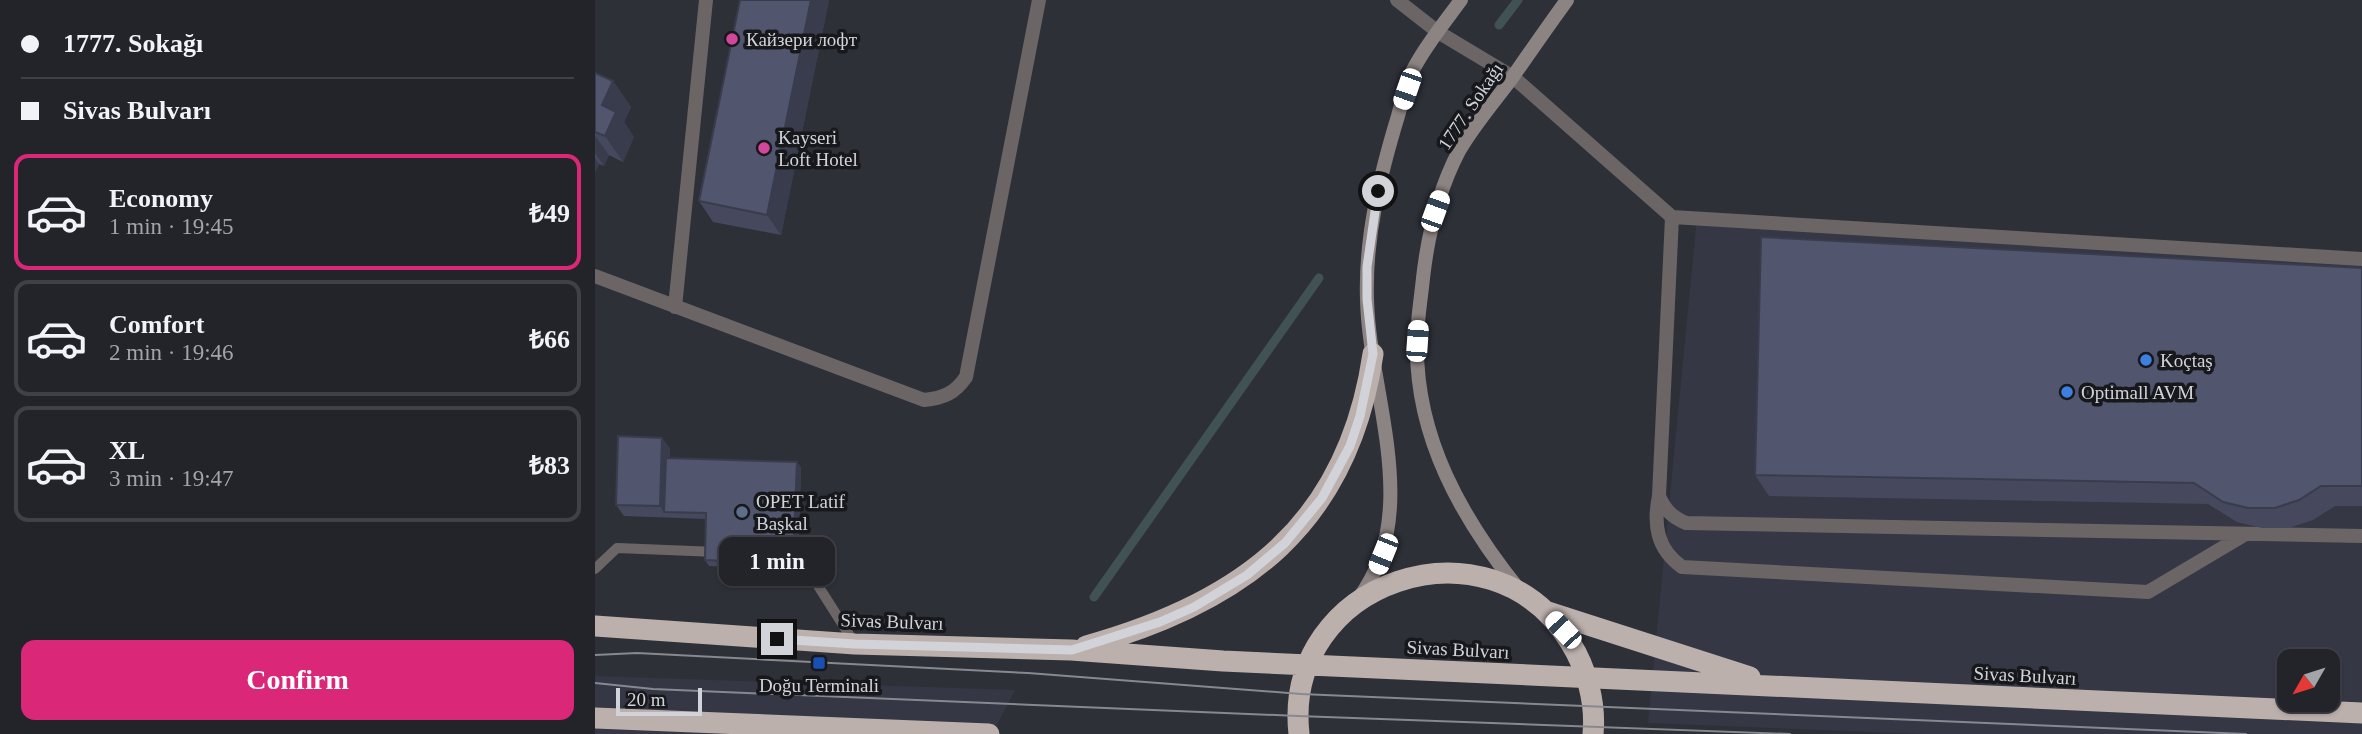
<!DOCTYPE html>
<html lang="en">
<head>
<meta charset="utf-8">
<style>
	:root { --surface:#22242a; --page:#2a2c32; --text:#f1f3f6; --muted:#a2a4a8; --line:#3f4147; --accent:#db2777 }
	body { margin:0; font-family:"Times New Roman",serif; background:var(--page); color:var(--text); height:100vh; display:flex; flex-direction:column; font-size:26px; white-space:nowrap }
	* { box-sizing:border-box; margin:0 }
	p { font-size:23px; color:var(--muted) }
	.icon { flex:none; width:38px; height:38px; fill:none; stroke:currentColor; stroke-width:2; stroke-linecap:round; stroke-linejoin:round }
	.map { position:relative; flex:1; overflow:hidden }
	.drawer { display:flex; flex-direction:column; background:var(--surface); width:595px }
	.drawer>* { flex:none }
	.banner { display:grid; align-content:center; height:154px; padding:0 21px; background:var(--surface) }
	.needle { width:46px; rotate:231deg }
	.controls { position:absolute; left:1682px; top:649px; display:grid; gap:14px }
	.controls a { display:grid; place-items:center; width:63px; height:63px; border-radius:14px; background:var(--surface); box-shadow:0 2px 5px #0004,0 0 0 2px var(--line); font-size:35px }
	.scale { position:absolute; left:21px; bottom:18px; width:86px; box-sizing:border-box; padding-left:7px; border:4px solid #d2d3d9; border-top:0; font-size:19px; line-height:24px; white-space:nowrap; color:#d2d3d9; -webkit-text-stroke:5px #17181c; paint-order:stroke }
	.end { position:absolute; width:32px; height:32px; margin:-16px; border:9px solid #d2d3d9; background:#111; box-shadow:0 0 0 4px #111 }
	.from { border-radius:50% }
	.bubble { position:absolute; height:49px; border-radius:14px; background:var(--surface); box-shadow:0 2px 5px #0004,0 0 0 2px var(--line); font-size:23px; font-weight:600; line-height:49px; text-align:center }
	.car { position:absolute; width:21px; height:42px; margin:-21px -10px; border-radius:9px; box-shadow:0 0 5px 2px #0007; background:linear-gradient(#fff 24%,#345 0 40%,#fff 0 76%,#345 0 86%,#fff 0) }
	.banner b { display:flex; align-items:center; gap:24px; height:66px; font-size:26px }
	.banner b+b { border-top:2px solid var(--line) }
	.banner i { width:18px; height:18px; background:var(--text) }
	ul { padding:0; list-style:none }
	li { display:flex; align-items:center; gap:21px; height:116px; margin:0 14px 10px; padding:0 7px; border:4px solid var(--line); border-radius:14px }
	li div { flex:1 }
	li b { display:block; font-size:26px }
	li em { font-style:normal; font-weight:600 }
	li.current { border-color:var(--accent) }
	li>.icon { width:63px; height:63px; stroke-width:1.5 }
	.cta { display:flex; gap:14px; margin-top:auto; padding:14px 21px }
	.cta a { flex:1; height:80px; border-radius:14px; background:var(--accent); color:#fff; font-size:28px; font-weight:600; line-height:80px; text-align:center }
	main { display:flex; flex:1; min-height:0 }
	.map>svg:first-child { display:block }
</style>
</head>
<body>
<main>
<section class="drawer">
<div class="banner">
<b><i class="from"></i>1777. Sokağı</b>
<b><i></i>Sivas Bulvarı</b>
</div>
<ul>
<li class="current"><svg class="icon" aria-label="car" viewBox="0 0 24 24"><path d="M5 17H2v-5l4-1 3-4h7l3 4 3 1v5h-3M9 17h6M6 11h13"/><circle cx="7" cy="17" r="2"/><circle cx="17" cy="17" r="2"/></svg><div><b>Economy</b><p>1 min · 19:45</p></div><em>₺49</em></li>
<li><svg class="icon" aria-label="car" viewBox="0 0 24 24"><path d="M5 17H2v-5l4-1 3-4h7l3 4 3 1v5h-3M9 17h6M6 11h13"/><circle cx="7" cy="17" r="2"/><circle cx="17" cy="17" r="2"/></svg><div><b>Comfort</b><p>2 min · 19:46</p></div><em>₺66</em></li>
<li><svg class="icon" aria-label="car" viewBox="0 0 24 24"><path d="M5 17H2v-5l4-1 3-4h7l3 4 3 1v5h-3M9 17h6M6 11h13"/><circle cx="7" cy="17" r="2"/><circle cx="17" cy="17" r="2"/></svg><div><b>XL</b><p>3 min · 19:47</p></div><em>₺83</em></li>
</ul>
<div class="cta"><a>Confirm</a></div>
</section>
<div class="map">
<svg width="1767" height="734" viewBox="0 0 1767 734">
	<rect width="100%" height="100%" fill="#2e3038"/>
	<!-- built -->
	<path fill="#353745" fill-rule="evenodd" d="M1102,217l665,41v476h-437l-277,-11zM1694,662h38v38h-38z
		M0,676l420,14 -23,44h-397z"/>
	<g fill="none" stroke-linecap="round" stroke-linejoin="round">
		<!-- stream -->
		<path stroke="#405254" stroke-width="9" d="M904,25l19,-25
			M499,597l225,-319"/>
		<!-- lane -->
		<path stroke="#6b6665" stroke-width="10" d="M191,554h12l57,90
			M0,569l22,-21 100,4"/>
		<!-- street -->
		<path stroke="#6b6665" stroke-width="14" d="M802,0l41,32 75,45 159,140 690,42
			M1077,217l-13,279c6,14 13,21 27,27l676,13
			M0,276l329,124c20,-2 31,-7 42,-23l73,-377
			M80,307l31,-307
			M1064,496c-6,29 -2,53 23,71l466,25 96,-57"/>
		<!-- secondary -->
		<path stroke="#8c8482" stroke-width="14" d="M925,591c-58,-72 -105,-154 -103,-249 0,-22 4,-43 6,-64 5,-44 15,-87 36,-127 15,-26 35,-49 53,-73 18,-26 36,-52 55,-78
			M763,599c66,-86 11,-204 9,-300 -2,-62 13,-124 31,-183 4,-15 8,-32 15,-46 12,-24 32,-48 48,-70"/>
		<!-- highway -->
		<path stroke="#bcb0ac" stroke-width="21" d="M953,612l202,65
			M0,626l260,18 216,6 152,11 1139,52
			M491,646c158,-44 262,-122 287,-292
			M0,718l394,16
			M704,734c-17,-153 190,-223 271,-92 17,27 26,61 23,92"/>
		<!-- tram -->
		<path stroke="#878990" stroke-width="2" d="M0,655l42,-2 391,20 273,21 945,40
			M0,683l58,6 645,27 492,18"/>
	</g>
	<!-- wall -->
	<path fill="#46495e" d="M145,0h89l-48,235 -68,-13 -14,-21z
		M0,73l18,8 18,26 -7,15 10,15 -11,25 -14,-7 -5,11 -5,-2 -4,8z
		M1767,268v238h-27l-22,14 -24,8h-27l-25,-6 -29,-18 -439,-8 -14,-21z
		M67,438l8,11v9l127,4 4,6 -3,101 -89,-3 -4,-6 1,-41 -82,-3 -8,-11z"/>
	<!-- shaded-wall -->
	<path fill="#393c4c" d="M216,0h18l-48,235 -14,-20z
		M18,81l18,26 -7,15 10,15 -11,25 -18,-26 -3,-31z
		M0,136l14,19 -5,11 -9,-13z
		M0,158l4,6 -4,8z
		M67,438l8,11 -2,63h-4l-4,-6z
		M202,462l4,6 -3,101 -5,-5z"/>
	<!-- building -->
	<path fill="#51556d" stroke="#393c4c" stroke-width="2" d="M145,0h71l-44,215 -68,-14z
		M0,73l18,8 -11,24 14,7 -11,24 -10,-4z
		M1166,237l601,31v218h-41l-22,14 -24,8h-27l-25,-6 -29,-19 -439,-8z
		M23,436l44,2 -2,68 -44,-1z
		M71,458l131,4 -4,102 -88,-4 1,-47 -42,-1z"/>
	<g fill="none" stroke-linecap="round" stroke-linejoin="round">
		<!-- route -->
		<path stroke="#d2d3d9" stroke-width="9" d="M182,639l78,5 217,6 88,-28 34,-15 53,-32 38,-32 37,-45 28,-52 10,-30 13,-62 -6,-55v-32l11,-76"/>
	</g>
	<!-- markers -->
	<g fill="#d1479c" stroke="#17181c" stroke-width="2.5">
		<circle cx="137" cy="39" r="7"/>
		<circle cx="169" cy="148" r="7"/>
	</g>
	<g fill="#3f7fe0" stroke="#17181c" stroke-width="2.5">
		<circle cx="1551" cy="360" r="7"/>
		<circle cx="1472" cy="392" r="7"/>
	</g>
	<circle fill="#5c6f8a" stroke="#17181c" stroke-width="2.5" cx="147" cy="512" r="7"/>
	<rect fill="#1a4fb4" stroke="#17181c" stroke-width="2.5" x="217" y="656" width="14" height="14" rx="3.5"/>
	<g text-anchor="middle" stroke-width="7" stroke-linejoin="round" paint-order="stroke">
		<!-- poi labels -->
		<g font-size="19" fill="#d2d3d9" stroke="#17181c" text-anchor="start">
			<text x="151" y="46">Кайзери лофт</text>
			<text x="183" y="144">Kayseri<tspan x="183" dy="22">Loft Hotel</tspan></text>
			<text x="1565" y="367">Koçtaş</text>
			<text x="1486" y="399">Optimall AVM</text>
			<text x="161" y="508">OPET Latif<tspan x="161" dy="22">Başkal</tspan></text>
			<text x="224" y="692" text-anchor="middle">Doğu Terminali</text>
		</g>
		<!-- street labels -->
		<g font-size="19" fill="#d2d3d9" stroke="#17181c">
			<text transform="translate(875 106) rotate(-56)" y="7">1777. Sokağı</text>
			<text transform="translate(297 621) rotate(2)" y="7">Sivas Bulvarı</text>
			<text transform="translate(863 649) rotate(3)" y="7">Sivas Bulvarı</text>
			<text transform="translate(1430 675) rotate(3)" y="7">Sivas Bulvarı</text>
		</g>
	</g>
</svg>
<div class="controls">
<a><svg class="needle" viewBox="-14 -14 28 28"><path d="M0-13l5 13h-10z" fill="#e53935"/><path d="M0 13l5-13h-10z" fill="#a2a4a8"/></svg></a>
</div>
<div class="scale">20 m</div>
<i class="end from" style="left:783px;top:191px"></i>
<i class="end" style="left:182px;top:639px"></i>
<div class="bubble" style="left:124px;top:537px;width:116px">1 min</div>
<i class="car" style="left:812px;top:89px;rotate:199deg"></i>
<i class="car" style="left:840px;top:211px;rotate:20deg"></i>
<i class="car" style="left:822px;top:341px;rotate:4deg"></i>
<i class="car" style="left:788px;top:554px;rotate:202deg"></i>
<i class="car" style="left:968px;top:630px;rotate:317deg"></i>
</div>
</main>
</body>
</html>
